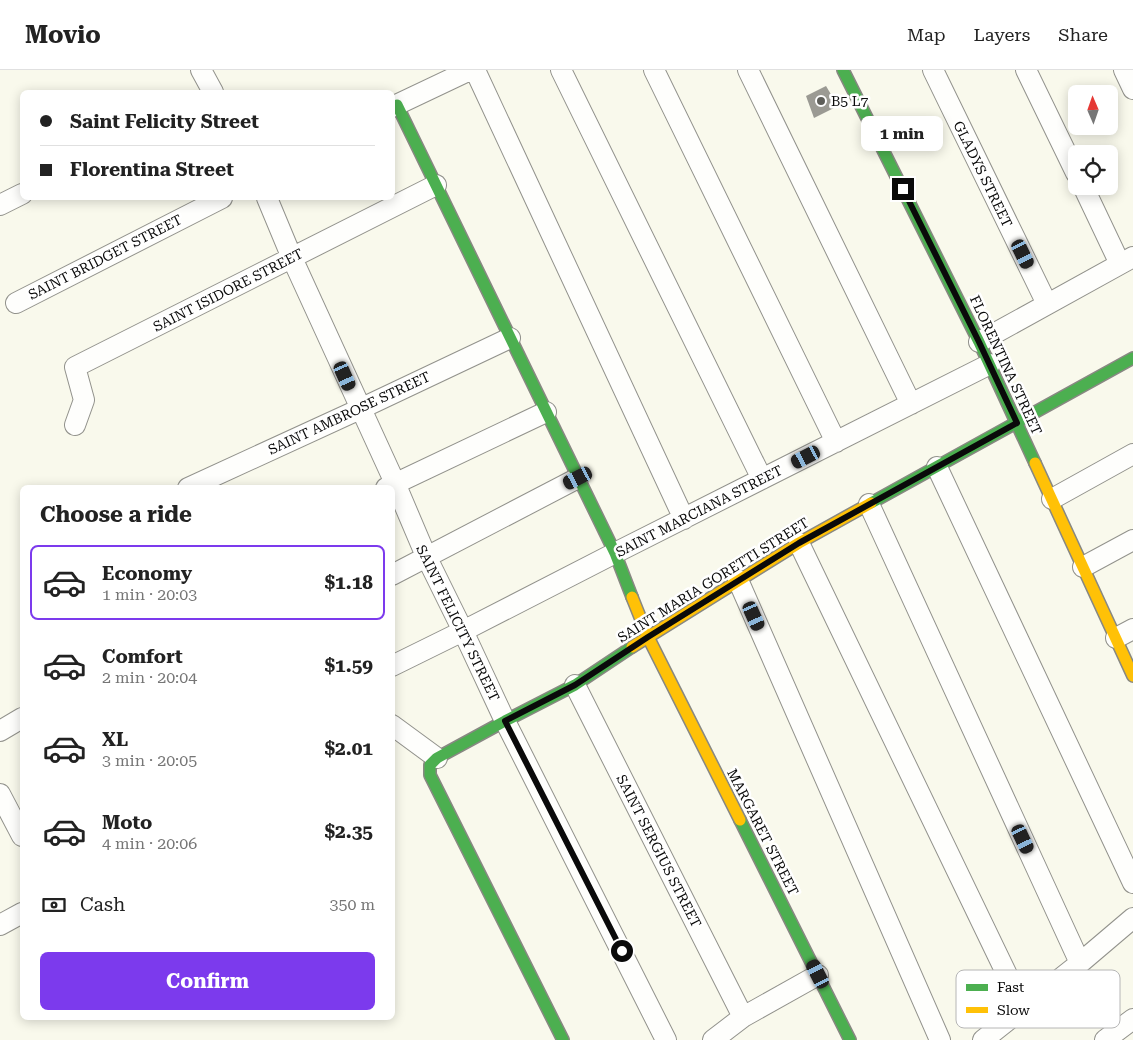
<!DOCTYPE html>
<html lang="en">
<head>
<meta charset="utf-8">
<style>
	:root { --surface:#fff; --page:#f2f2f2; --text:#222; --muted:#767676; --line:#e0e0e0; --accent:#7c3aed }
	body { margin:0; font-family:"Roboto Serif",serif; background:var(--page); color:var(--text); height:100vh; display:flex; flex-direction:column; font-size:19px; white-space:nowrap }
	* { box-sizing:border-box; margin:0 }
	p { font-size:16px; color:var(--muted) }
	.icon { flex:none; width:28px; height:28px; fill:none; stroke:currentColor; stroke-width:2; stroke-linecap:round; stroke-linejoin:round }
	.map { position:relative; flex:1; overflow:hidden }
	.details { position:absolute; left:20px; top:415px; width:375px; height:535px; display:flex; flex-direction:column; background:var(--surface); border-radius:8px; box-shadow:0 2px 12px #0003 }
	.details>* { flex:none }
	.banner { position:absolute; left:20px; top:20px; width:375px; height:110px; border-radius:8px; box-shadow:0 2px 12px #0003; display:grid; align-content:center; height:110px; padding:0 20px; background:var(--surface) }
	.needle { width:32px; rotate:358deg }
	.fabs { position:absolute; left:1068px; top:15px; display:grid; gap:10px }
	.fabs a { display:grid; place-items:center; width:50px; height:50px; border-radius:8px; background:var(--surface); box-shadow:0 2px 12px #0003; font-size:25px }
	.end { position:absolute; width:22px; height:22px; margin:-11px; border:6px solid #0a0a0a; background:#fff; box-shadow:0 0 0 2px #fff }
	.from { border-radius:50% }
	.bubble { position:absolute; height:35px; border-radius:8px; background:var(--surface); box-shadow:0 2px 12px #0003; font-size:16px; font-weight:700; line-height:35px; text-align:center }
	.car { position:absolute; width:15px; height:30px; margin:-15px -8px; border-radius:6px; box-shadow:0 0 4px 1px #0007; background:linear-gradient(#222 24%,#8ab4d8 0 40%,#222 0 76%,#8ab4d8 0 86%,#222 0) }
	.banner b { display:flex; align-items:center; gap:18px; height:48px; font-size:19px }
	.banner b+b { border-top:1px solid var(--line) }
	.banner i { width:12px; height:12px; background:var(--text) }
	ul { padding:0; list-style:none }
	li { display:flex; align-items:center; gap:15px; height:75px; margin:0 10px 8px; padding:0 10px; border:2px solid transparent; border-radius:8px }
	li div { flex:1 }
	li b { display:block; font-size:19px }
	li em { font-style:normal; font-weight:700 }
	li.active { border-color:var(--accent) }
	li>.icon { width:45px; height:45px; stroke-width:1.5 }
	h2 { padding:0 20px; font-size:22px; line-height:60px }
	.pay { display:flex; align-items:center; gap:12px; height:55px; padding:0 20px; font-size:19px }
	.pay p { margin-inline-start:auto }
	.action { display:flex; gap:10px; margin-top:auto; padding:10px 20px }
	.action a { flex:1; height:58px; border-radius:8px; background:var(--accent); color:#fff; font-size:20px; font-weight:700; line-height:58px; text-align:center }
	header { display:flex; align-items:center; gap:30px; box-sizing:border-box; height:70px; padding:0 25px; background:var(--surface); border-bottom:1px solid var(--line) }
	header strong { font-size:24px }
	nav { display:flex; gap:28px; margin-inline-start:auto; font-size:18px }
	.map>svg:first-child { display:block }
</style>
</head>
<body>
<header>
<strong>Movio</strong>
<nav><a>Map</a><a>Layers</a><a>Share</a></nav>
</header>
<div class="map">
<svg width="1133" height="970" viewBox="0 0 1133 970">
	<rect width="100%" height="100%" fill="#f9f9ec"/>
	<!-- building -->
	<path fill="#9b9a93" d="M826,16l12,20 -24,12 -8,-22z"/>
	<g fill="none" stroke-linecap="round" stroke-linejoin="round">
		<!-- street casing -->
		<g stroke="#92928c" stroke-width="22">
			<path id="street" d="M201,0l12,22
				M475,0l209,449
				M561,0l201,409
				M654,0l182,372
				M748,0l163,334
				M933,0l114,234
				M1026,0l50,103
				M1124,0l9,19
				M392,37l78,-37
				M1083,116l37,78
				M267,128l25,60 103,225 31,73 37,75 42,90 161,319
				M0,135l22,-11
				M16,233l206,-105
				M979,272l154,-85
				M75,355l9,-25 -9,-33 361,-182
				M937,397l196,416
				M188,418l172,-79 150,-71
				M386,418l160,-76
				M1052,429l81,-45
				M869,434l211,459
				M799,473l224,465
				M1083,497l50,-27
				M392,505l186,-97
				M738,510l202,460
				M1116,568l17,-9
				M392,596l71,-35 152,-78 375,-189
				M575,615l168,332
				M392,655l45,33
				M0,661l22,-13
				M0,724l22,42
				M0,855l22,-12
				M713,970l30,-23 75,-42
				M983,970l97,-77 53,-45
				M1105,970l28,-21"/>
		</g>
		<!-- fast casing -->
		<g stroke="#888882" stroke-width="14">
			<path id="fast" d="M843,0l136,272 56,121
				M397,35l218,448 17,44
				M871,433l262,-145
				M740,750l110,220
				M563,970l-133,-265v-10l7,-7 68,-37 70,-36 57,-38"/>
		</g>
		<!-- slow casing -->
		<g stroke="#888882" stroke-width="14">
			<path id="slow" d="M1035,393l98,213
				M632,527l16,40 92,183
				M632,577l167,-104 72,-40"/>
		</g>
		<!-- street -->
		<use href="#street" stroke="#fefefc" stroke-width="20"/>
		<!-- fast -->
		<use href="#fast" stroke="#4caf50" stroke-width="11"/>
		<!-- slow -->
		<use href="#slow" stroke="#ffc107" stroke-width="11"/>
	</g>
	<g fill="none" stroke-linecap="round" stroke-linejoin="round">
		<!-- route -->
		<path stroke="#0a0a0a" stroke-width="6" d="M622,881l-117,-230 70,-36 73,-48 151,-94 218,-120 -38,-81 -76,-153"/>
	</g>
	<!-- markers -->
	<circle fill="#5e5e59" stroke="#fff" stroke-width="2" cx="821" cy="31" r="5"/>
	<g text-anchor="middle" stroke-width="5" stroke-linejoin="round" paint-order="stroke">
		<!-- poi labels -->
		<g font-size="14" fill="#0a0a0a" stroke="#fff" text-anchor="start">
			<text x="831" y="36">B5 L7</text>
		</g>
		<!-- street labels -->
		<g font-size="14" fill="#0a0a0a" stroke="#fff">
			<text transform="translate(983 104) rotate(64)" y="5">GLADYS STREET</text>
			<text transform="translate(105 187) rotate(-27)" y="5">SAINT BRIDGET STREET</text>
			<text transform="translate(228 220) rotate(-27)" y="5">SAINT ISIDORE STREET</text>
			<text transform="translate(1006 295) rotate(65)" y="5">FLORENTINA STREET</text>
			<text transform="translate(349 343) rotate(-25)" y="5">SAINT AMBROSE STREET</text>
			<text transform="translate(699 441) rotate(-27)" y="5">SAINT MARCIANA STREET</text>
			<text transform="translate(713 510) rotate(-32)" y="5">SAINT MARIA GORETTI STREET</text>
			<text transform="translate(458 553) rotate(64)" y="5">SAINT FELICITY STREET</text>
			<text transform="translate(763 762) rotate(63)" y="5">MARGARET STREET</text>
			<text transform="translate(659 781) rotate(63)" y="5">SAINT SERGIUS STREET</text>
		</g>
	</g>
	<!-- legend -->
	<rect x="956" y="900" width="164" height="58" rx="8" fill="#fff" stroke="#b6b6b6" stroke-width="1"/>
	<rect x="966" y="914" width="22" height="7" fill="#4caf50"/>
	<rect x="966" y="937" width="22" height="6" fill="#ffc107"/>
	<g font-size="14" fill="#0a0a0a">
		<text x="997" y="922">Fast</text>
		<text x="997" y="945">Slow</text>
	</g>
</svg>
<div class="fabs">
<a><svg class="needle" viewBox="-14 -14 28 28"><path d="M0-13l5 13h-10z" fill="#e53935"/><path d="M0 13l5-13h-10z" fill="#767676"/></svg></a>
<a><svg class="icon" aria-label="locate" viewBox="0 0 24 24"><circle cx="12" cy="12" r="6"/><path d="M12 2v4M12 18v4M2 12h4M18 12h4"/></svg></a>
</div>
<i class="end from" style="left:622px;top:881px"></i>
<i class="end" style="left:903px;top:119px"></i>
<div class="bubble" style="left:861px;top:46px;width:82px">1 min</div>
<i class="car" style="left:1023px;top:184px;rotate:154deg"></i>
<i class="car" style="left:345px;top:306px;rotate:156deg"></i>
<i class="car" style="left:806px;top:387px;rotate:243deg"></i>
<i class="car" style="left:578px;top:408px;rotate:243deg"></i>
<i class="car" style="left:754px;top:546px;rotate:156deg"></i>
<i class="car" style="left:1023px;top:769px;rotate:155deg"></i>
<i class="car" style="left:818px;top:904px;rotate:333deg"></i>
<div class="banner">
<b><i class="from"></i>Saint Felicity Street</b>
<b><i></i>Florentina Street</b>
</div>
<section class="details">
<h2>Choose a ride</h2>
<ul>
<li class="active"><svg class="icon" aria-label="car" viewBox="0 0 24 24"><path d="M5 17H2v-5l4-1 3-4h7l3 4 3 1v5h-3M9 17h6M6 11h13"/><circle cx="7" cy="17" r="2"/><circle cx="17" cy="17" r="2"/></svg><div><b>Economy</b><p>1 min · 20:03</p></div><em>$1.18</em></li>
<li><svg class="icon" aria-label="car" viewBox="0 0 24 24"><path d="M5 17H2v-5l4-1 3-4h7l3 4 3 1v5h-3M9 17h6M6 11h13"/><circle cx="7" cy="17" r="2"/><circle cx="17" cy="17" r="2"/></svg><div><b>Comfort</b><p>2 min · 20:04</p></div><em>$1.59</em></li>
<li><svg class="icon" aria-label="car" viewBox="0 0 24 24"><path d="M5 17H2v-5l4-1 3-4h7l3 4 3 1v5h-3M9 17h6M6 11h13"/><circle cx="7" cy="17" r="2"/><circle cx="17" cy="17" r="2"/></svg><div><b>XL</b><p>3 min · 20:05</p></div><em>$2.01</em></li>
<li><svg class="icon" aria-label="car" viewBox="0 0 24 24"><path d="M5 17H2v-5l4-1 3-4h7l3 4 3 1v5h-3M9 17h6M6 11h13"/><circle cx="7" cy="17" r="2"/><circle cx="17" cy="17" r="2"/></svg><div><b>Moto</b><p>4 min · 20:06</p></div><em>$2.35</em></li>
</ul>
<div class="pay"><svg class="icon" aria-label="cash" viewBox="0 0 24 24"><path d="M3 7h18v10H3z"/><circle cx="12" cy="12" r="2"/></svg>Cash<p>350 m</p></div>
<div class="action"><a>Confirm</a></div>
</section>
</div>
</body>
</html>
